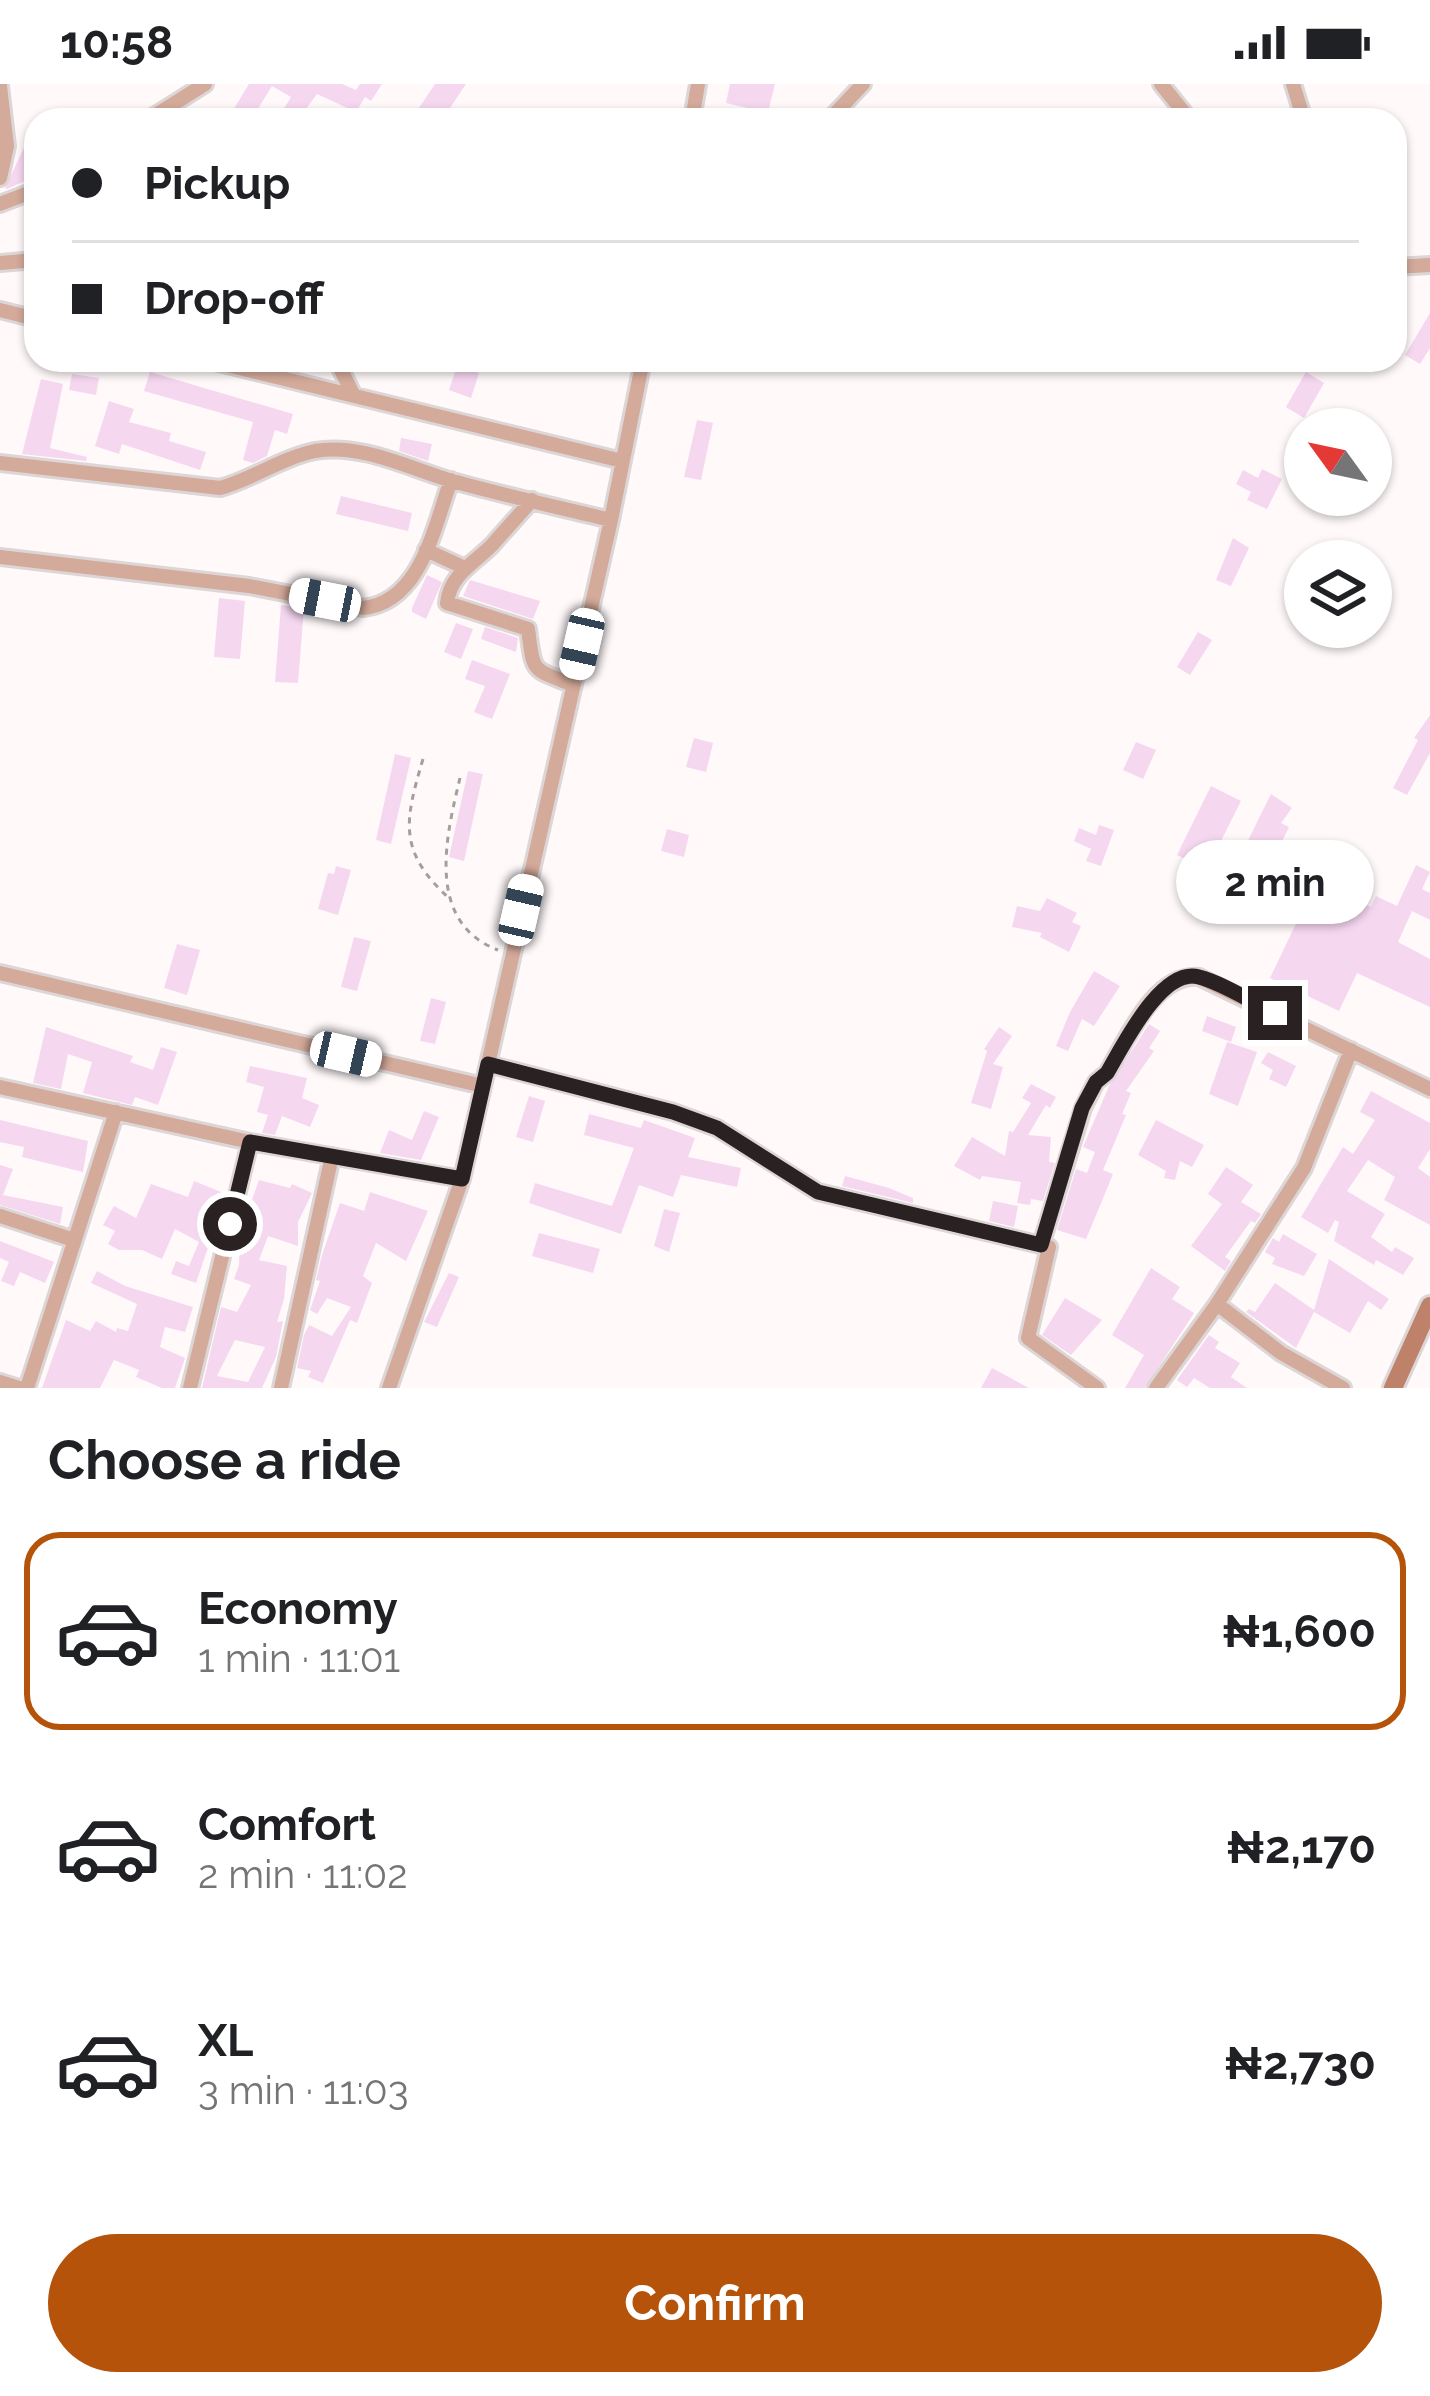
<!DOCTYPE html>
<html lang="en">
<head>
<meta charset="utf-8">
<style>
	:root { --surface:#fff; --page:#f6f6f6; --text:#202124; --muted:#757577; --line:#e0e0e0; --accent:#b45309 }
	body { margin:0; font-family:Raleway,sans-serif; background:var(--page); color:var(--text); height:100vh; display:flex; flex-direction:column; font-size:45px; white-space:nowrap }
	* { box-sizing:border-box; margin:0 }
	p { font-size:39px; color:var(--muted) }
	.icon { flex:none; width:66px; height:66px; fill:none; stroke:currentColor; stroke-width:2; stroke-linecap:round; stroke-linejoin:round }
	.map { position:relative; height:1304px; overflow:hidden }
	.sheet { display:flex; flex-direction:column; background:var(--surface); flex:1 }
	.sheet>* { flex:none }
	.banner { position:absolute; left:24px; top:24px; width:1383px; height:264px; border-radius:36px; box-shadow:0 3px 9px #0004; display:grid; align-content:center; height:264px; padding:0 48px; background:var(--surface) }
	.needle { width:78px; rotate:303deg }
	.fabs { position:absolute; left:1284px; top:324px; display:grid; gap:24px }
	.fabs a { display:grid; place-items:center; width:108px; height:108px; border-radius:50%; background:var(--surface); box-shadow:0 3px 9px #0004; font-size:60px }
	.end { position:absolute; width:54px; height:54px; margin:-27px; border:15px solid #2a2122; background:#fff; box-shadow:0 0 0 6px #fff }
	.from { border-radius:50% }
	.bubble { position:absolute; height:84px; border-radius:42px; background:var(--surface); box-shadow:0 3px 9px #0004; font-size:39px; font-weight:700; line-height:84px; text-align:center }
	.car { position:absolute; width:36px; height:72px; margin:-36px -18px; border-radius:15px; box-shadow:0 0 9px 3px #0007; background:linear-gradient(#fff 24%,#345 0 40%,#fff 0 76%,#345 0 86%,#fff 0) }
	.banner b { display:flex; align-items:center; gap:42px; height:114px; font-size:45px }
	.banner b+b { border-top:3px solid var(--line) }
	.banner i { width:30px; height:30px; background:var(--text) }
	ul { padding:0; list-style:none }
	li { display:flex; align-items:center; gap:36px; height:198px; margin:0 24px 18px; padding:0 24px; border:6px solid transparent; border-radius:36px }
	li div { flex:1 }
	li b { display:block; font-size:45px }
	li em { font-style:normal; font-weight:700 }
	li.selected { border-color:var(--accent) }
	li>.icon { width:108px; height:108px; stroke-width:1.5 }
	h2 { padding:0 48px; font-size:54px; line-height:144px }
	.action { display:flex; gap:24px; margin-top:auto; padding:24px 48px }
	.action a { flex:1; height:138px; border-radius:72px; background:var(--accent); color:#fff; font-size:48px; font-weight:700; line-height:138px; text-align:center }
	.status { display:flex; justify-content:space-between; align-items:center; height:84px; padding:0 60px; background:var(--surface); direction:ltr }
	.status svg { height:33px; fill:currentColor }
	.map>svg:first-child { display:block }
</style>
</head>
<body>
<div class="status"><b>10:58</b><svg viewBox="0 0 49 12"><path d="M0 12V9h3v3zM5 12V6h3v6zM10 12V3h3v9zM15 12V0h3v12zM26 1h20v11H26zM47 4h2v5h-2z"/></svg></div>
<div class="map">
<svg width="1430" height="1304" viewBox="0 0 1430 1304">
	<rect width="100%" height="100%" fill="#fff9fa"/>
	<!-- building -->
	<path fill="#f6d7f0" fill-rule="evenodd" d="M249,0h93l14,6 4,-6h22l-11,17 -6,-4 -9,15 -39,-18 -19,26h-21l14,-23 -19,-11 -21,34h-24z
		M435,0h31l-24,36h-31z
		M730,0h45l-9,36h-17l3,-11 -26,-6z
		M36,38v54l-29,13 -2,-1z
		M1430,229v35l-10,16 -15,-9z
		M457,282l22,7 -8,25 -22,-8z
		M150,288l143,42 -6,20 -12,-4 -8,26 -14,7 -10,-3 10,-38 -109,-31z
		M1306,288l18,11 -20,35 -18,-11z
		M72,290l27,4 -3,17 -27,-5z
		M41,295l22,5 -13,64 37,9 -1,4 -64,-7z
		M109,317l25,8 -5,13 42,11 -2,8 37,11 -6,18 -78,-26 -3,10 -24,-8z
		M697,336l16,3 -12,57 -17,-3z
		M401,354l31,6 -4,17 -29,-10z
		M1262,385l20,10 -15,30 -20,-9 4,-8 -15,-8 7,-14 15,8z
		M341,412l71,17 -4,18 -72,-17z
		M1233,454l16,10 -18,38 -15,-6z
		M427,491l15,7 -16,37 -14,-7v-4z
		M470,496l70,21 -7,18 -70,-23z
		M219,514l26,3 -5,58 -26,-2z
		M281,521l23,3 -6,75 -23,-1z
		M456,539l17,6 -12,30 -17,-7z
		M485,543l33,11 -2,14 -35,-13z
		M1198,548l14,8 -22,35 -13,-8z
		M472,576l38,14 -18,45 -18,-7 11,-26 -20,-7z
		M1430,631v38l-23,42 -14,-7 25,-48 -4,-2z
		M694,654l19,5 -7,29 -20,-5z
		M1136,658l20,8 -13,29 -20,-9z
		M395,670l16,4 -20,86 -15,-4z
		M468,687l15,3 -19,87 -15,-4z
		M1211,702l30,15 -48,96 -16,-9 13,-27 -13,-6z
		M1271,710l21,14 -11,15 8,4 -41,84 -28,-14z
		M1099,741l15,5 -13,36 -15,-5 5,-12 -17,-8 5,-13 17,7z
		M667,745l22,6 -5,22 -23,-6z
		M1416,781l14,7 -8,17 8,4v27l-18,-9 -14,31 32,17v48l-73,-34 -18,38 -69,-33 53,-111 31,15 -6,13 23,12 5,-11 21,10z
		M336,782l15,4 -13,45 -20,-6 10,-36 6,1z
		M1047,814l30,15 -5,9 9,4 -12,26 -29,-15 2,-4 -30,-6 5,-21 23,5z
		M354,853l17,4 -14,50 -16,-4z
		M177,860l23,6 -13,45 -23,-7z
		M1094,887l26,15 -26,40 -12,-7 -14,32 -12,-5 14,-34z
		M431,914l15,4 -11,42 -15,-3z
		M1207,932l29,11 -5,15 -29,-11z
		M1149,940l11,7 -11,17 5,3 -28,40 5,2 -9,21 4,1 -23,55 10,4 -16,39 -11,26 -29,-9 19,-61 11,4 8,-21 -12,-5 26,-61z
		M46,943l87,29 -3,6 23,8 8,-23 16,5 -19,53 -23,-8 -3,8 -49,-12 9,-31 -24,-8 -7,35 -28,-6z
		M999,943l13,9 -19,28 10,3 -12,42 -20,-6 16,-52 -3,-2z
		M1227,958l30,10 -19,54 -29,-12z
		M1268,968l28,14 -10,21 -17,-8 4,-9 -12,-7z
		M250,982l57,12 -5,20 17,7 -9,22 -28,-11 -7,19 -13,-2 6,-18 -11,-3 7,-25 -18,-5z
		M1031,1000l25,13 -6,11 -4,-3 -18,30 23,2 -2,25 6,1 -12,38 -12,-2 -1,6 -13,-2 4,-21 -39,-6 -2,4 -26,-14 18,-29 33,19 4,-25 4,1 18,-29 -9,-5z
		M1371,1007l59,32v26l-12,19 12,9v48l-46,-25 11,-23 -27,-17 -21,31 38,23 -14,23 21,15 3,-5 19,11 -11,17 -27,-15 -2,5 -40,-24 5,-19 -4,-2 -7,13 -27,-16 42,-70 10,7 22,-34 -15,-8z
		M529,1012l16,5 -12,41 -17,-5z
		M424,1027l15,6 -18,43 -41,-7 9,-23 23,10z
		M589,1030l52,14 3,-8 51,18 -7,19 53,11 -4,19 -56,-12 -8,22 -34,-12 -18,49 -92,-31 6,-20 77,23 22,-58 -50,-13z
		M0,1036l88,21 -5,31 -61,-15 2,-10 -24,-5z
		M1156,1036l48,25 -12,22 -12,-6 -5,19 -11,-2 2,-7 -28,-16z
		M0,1081l13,4 -10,26 60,12 -3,17 -60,-19z
		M1226,1083l27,18 -12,17 20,12 -6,9 -4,-2 -26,36 6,4 -6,10 -34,-25 31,-42 -14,-10z
		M845,1092l44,12 24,10v5l-71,-17z
		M259,1096l31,8 2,-4 20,9 -14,29v24l-30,-10 -9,24 28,6 -3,33 -7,23 6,-1 -7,36 -14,31h-60l19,-81 16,5 14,-27 -17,-6 5,-14 1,-32zM235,1256l30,7 -17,35 -31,-6z
		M194,1097l32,13 -30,89 -25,-9 5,-13 13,5 10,-24 -24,-13 -13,30 -20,-9h-23l-11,-6 7,-13 -12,-6 11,-19 22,12 15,-34 37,13z
		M370,1108l58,19 -22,50 -30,-18 -13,33 9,7 -15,40 -7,-3 -27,63 -15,-6 3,-6 -14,-3 7,-33 5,-10 23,11 19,-29 -24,-9 -10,16 -7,-4 10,-29 -4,-1 6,-25 18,-52 24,8z
		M993,1117l25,5 -4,21 -25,-6z
		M664,1125l16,4 -11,39 -15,-6z
		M539,1149l61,16 -7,24 -61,-17z
		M1283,1150l34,20 -13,22 -32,-12 3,-6 -10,-6 8,-14 6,4z
		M0,1157l54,21 -9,21 -25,-11 -6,14 -13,-5 8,-19 -9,-4z
		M1329,1175l60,40 -8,11 -13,-9 -18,32 -36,-21 -18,36 -50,-36 3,-3 6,3 20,-29 39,27z
		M1151,1184l29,19 -8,12 22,14 -49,75h-20l19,-33 -32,-20z
		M97,1187l28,15 68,21 -8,25 -20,-5 -5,20 25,11 -10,30h-13l-26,-11 3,-7 -25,-10 -14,28h-58l24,-68 24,11 6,-10 20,11 1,-4 11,3 9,-27 -46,-21z
		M449,1189l10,4 -22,50 -13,-5z
		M1065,1214l37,22 -31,35 -29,-20z
		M1209,1251l10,7 -4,6 25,15 -9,14 16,11h-37l-16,-10 -7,9 -10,-7z
		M992,1284l37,20h-48z"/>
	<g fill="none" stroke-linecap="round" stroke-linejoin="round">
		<!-- minor casing -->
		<g stroke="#ddd6d7" stroke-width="20">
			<path id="minor" d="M1161,0l29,36
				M1293,0l11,36
				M0,2l7,60 -7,32
				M148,36l57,-36
				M692,36l6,-36
				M829,36l34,-36
				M0,120l36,-14
				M0,179l36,-3
				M1395,183l35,-2
				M0,226l36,9
				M207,276l415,101
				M336,276l17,34
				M0,379l220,25c33,-9 61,-30 95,-37 44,-8 92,16 134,29 53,15 108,27 162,40
				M532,416c-13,15 -26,29 -39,44 -18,19 -43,30 -46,59l81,26c6,44 2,39 45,56
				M426,466l39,18
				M0,473l249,29 114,22c58,-6 71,-81 88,-128
				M0,889l483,113
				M488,980l185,48 44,16 101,64 231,55 -21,91 69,50
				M0,1003l250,55 212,37
				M0,1132l74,24
				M1041,1161l42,-137 13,-26 11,-9c20,-33 47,-100 92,-96l231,112
				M1217,1220l64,49 62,35
				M0,1298l19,6
				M27,1304l89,-276
				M190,1304l60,-246
				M281,1304l51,-232
				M389,1304l73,-209 149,-659 32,-160
				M1156,1304l61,-84 87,-136 47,-118"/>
		</g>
		<!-- secondary casing -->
		<g stroke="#ddd6d7" stroke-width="24">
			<path id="secondary" d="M1393,1304l37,-82"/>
		</g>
		<!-- path -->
		<path stroke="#a59e9f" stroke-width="3" stroke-dasharray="6 6" stroke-linecap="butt" d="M423,675c-19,64 -25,93 28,141
			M460,694c-14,58 -35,144 38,172"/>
		<!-- minor -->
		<use href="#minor" stroke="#d4aa9a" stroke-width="14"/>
		<!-- secondary -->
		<use href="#secondary" stroke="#be826b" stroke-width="18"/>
	</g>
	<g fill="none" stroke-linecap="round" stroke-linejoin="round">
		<!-- route -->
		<path stroke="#2a2122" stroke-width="15" d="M230,1140l20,-82 212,37 26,-115 185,48 44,16 101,64 223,53 41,-137 14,-26 11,-9c16,-27 55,-107 92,-96 26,7 52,25 76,36"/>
	</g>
</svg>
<div class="fabs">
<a><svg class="needle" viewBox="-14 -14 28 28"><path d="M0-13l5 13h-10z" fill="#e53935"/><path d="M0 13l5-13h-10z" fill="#757577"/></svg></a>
<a><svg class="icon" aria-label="layers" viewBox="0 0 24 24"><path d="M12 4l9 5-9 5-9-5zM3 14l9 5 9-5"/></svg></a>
</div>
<i class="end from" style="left:230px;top:1140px"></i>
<i class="end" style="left:1275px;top:929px"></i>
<div class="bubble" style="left:1176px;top:756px;width:198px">2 min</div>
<i class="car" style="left:325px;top:516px;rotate:281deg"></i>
<i class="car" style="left:582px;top:560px;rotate:193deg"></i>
<i class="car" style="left:521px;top:826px;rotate:13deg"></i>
<i class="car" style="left:346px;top:970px;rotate:103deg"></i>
<div class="banner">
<b><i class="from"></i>Pickup</b>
<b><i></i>Drop-off</b>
</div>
</div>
<section class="sheet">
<h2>Choose a ride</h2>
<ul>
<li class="selected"><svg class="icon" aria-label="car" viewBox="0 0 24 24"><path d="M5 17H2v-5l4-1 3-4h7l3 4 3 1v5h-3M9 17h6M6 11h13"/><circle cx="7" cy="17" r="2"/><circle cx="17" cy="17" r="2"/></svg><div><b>Economy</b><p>1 min · 11:01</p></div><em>₦1,600</em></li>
<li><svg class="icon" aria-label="car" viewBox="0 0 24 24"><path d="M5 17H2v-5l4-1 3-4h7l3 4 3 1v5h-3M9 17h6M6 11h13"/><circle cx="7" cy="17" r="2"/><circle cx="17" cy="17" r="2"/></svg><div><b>Comfort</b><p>2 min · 11:02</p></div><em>₦2,170</em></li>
<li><svg class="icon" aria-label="car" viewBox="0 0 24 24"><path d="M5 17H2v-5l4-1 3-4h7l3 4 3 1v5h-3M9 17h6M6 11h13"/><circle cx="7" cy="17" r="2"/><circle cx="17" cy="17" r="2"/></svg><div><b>XL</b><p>3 min · 11:03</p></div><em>₦2,730</em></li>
</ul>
<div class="action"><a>Confirm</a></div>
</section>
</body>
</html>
